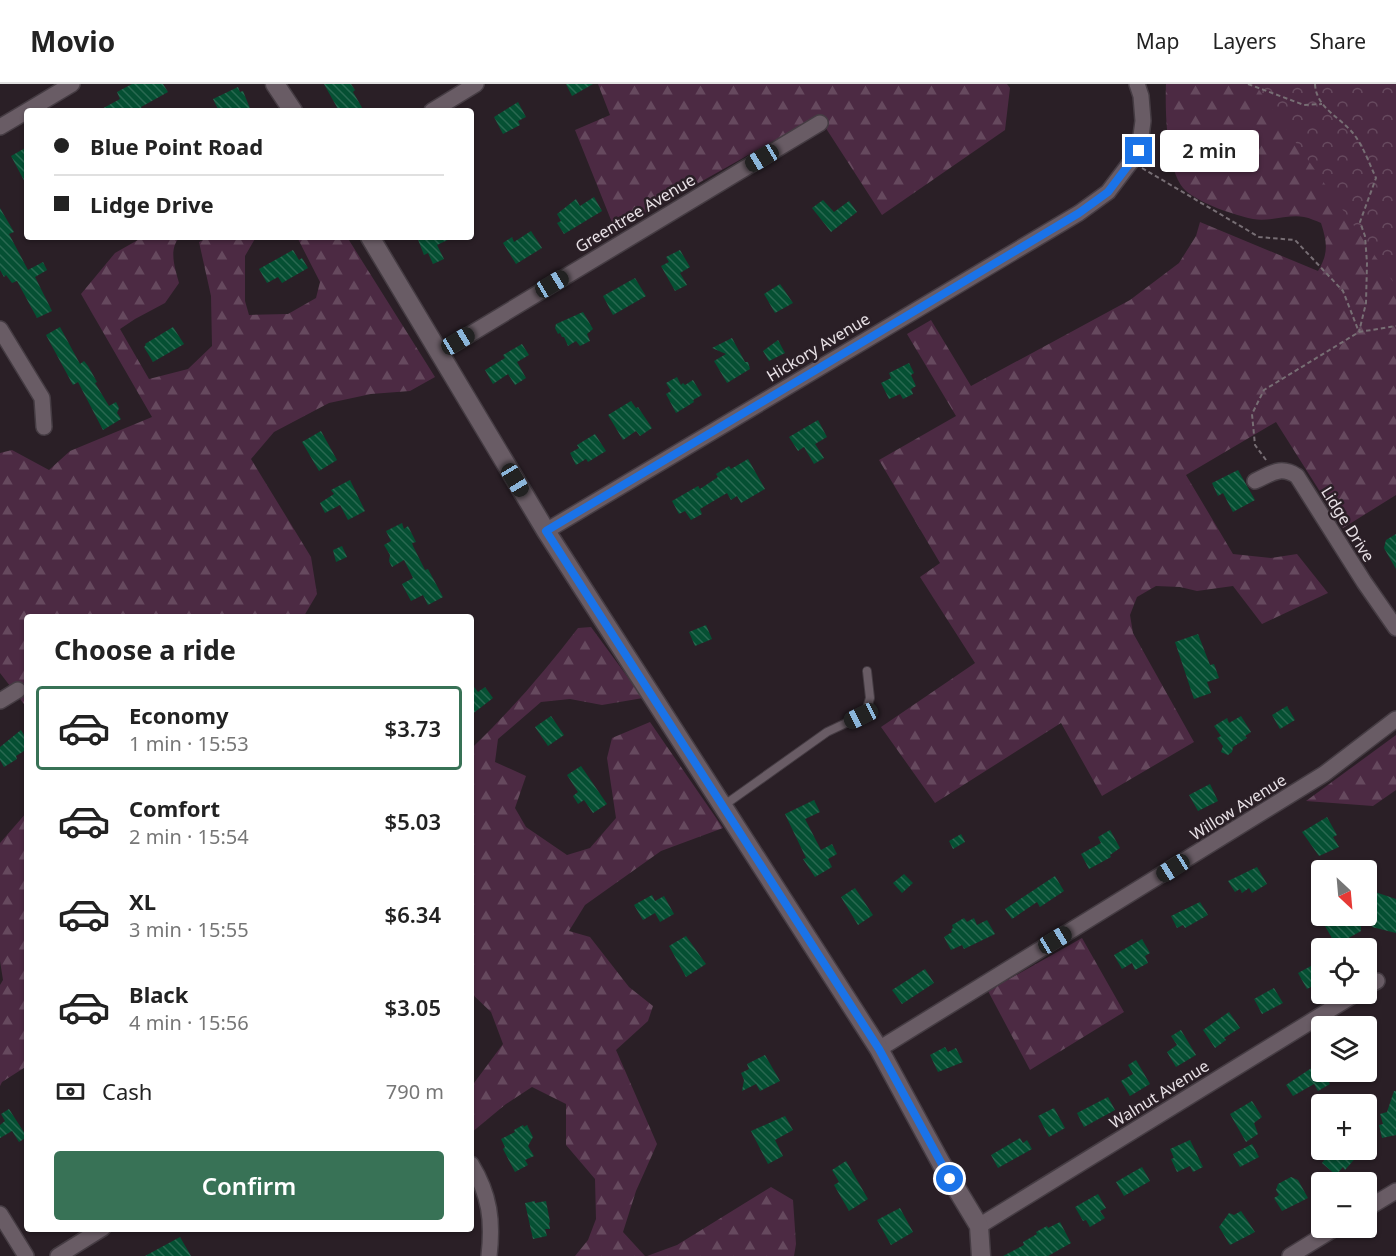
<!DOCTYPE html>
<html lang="en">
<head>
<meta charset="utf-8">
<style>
	:root { --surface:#fff; --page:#f6f6f6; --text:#222; --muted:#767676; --line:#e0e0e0; --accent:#387256 }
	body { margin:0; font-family:"Noto Sans",sans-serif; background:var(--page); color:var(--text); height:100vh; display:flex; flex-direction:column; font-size:22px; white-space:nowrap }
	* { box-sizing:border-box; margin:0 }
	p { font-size:20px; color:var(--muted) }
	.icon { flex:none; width:33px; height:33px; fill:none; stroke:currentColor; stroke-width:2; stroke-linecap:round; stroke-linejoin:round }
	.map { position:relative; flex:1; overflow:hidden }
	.side { position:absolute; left:24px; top:530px; width:450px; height:618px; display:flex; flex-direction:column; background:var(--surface); border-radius:6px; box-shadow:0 2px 4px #0004 }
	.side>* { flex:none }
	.guide { position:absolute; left:24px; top:24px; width:450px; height:132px; border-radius:6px; box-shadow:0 2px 4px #0004; display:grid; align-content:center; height:132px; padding:0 30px; background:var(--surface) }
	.needle { width:39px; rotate:154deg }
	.buttons { position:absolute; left:1311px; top:776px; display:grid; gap:12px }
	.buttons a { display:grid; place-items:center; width:66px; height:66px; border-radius:6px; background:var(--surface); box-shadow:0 2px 4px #0004; font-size:30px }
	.end { position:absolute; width:27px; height:27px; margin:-14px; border:8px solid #1a73e8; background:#fff; box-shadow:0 0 0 3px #fff }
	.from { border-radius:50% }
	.bubble { position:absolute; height:42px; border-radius:6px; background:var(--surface); box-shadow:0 2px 4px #0004; font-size:20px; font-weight:600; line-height:42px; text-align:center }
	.car { position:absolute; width:18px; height:36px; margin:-18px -9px; border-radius:8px; box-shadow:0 0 4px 2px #0007; background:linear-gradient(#222 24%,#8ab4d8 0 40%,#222 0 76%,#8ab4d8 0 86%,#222 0) }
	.guide b { display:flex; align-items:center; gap:21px; height:57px; font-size:22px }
	.guide b+b { border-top:2px solid var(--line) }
	.guide i { width:15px; height:15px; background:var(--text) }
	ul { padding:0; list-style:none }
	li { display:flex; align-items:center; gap:18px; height:84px; margin:0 12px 9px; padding:0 18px; border:3px solid transparent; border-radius:6px }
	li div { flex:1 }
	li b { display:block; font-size:22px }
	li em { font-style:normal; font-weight:600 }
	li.on { border-color:var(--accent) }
	li>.icon { width:54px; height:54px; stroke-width:1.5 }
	h2 { padding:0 30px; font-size:27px; line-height:72px }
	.pay { display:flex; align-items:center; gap:15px; height:66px; padding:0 30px; font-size:22px }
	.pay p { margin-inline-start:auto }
	.cta { display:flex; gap:12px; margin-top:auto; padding:12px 30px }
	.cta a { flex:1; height:69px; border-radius:6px; background:var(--accent); color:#fff; font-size:24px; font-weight:600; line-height:69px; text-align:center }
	header { display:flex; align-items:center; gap:36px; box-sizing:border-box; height:84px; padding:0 30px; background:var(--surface); border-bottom:2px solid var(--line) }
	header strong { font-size:28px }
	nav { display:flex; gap:33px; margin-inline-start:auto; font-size:21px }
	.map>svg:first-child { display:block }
</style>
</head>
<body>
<header>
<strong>Movio</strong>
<nav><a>Map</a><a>Layers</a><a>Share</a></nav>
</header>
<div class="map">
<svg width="1396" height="1172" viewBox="0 0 1396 1172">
	<defs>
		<pattern id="forest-firs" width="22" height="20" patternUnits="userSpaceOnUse" patternTransform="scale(1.5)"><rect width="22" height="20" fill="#4c2a43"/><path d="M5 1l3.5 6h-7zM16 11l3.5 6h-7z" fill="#66495e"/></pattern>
		<pattern id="park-crowns" width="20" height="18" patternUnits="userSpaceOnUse" patternTransform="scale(1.5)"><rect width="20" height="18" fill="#4c2a43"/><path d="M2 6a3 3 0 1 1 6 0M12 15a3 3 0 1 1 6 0" fill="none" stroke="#66495e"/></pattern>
		<pattern id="building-back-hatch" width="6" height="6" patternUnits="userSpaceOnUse" patternTransform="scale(1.5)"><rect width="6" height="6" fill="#055033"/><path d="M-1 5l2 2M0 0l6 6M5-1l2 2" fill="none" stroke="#296951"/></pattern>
	</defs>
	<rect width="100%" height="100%" fill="#2a1f26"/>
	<!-- forest -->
	<path fill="url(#forest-firs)" d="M598,0h409l3,4 -5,42 -123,85 -64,-99 -203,114 -40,-100 35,-15z
		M1166,0h230v411l-53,33 -67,-106 -90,53 47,79 38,4 26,-4 31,39 -66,31 -29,-38 -36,5 -17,-4 -24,-1 -19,11 -7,18 3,18 61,109 -92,54 -41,-73 -126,80 -54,-76 94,-64 -55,-86 20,-14 -61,-103 77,-44 -49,-82 24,-14 40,66 159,-86 49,-37 17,-27 4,-14 118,49c11,-18 9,-29 3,-48 -5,-2 -11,-5 -17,-6 -15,-3 -34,5 -51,2 -19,-4 -52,-15 -67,-28 -20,-17 -21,-82 -20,-107z
		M143,153h37c-12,12 -5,31 -1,46l-14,20 -30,16 -15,10 29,50 39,-10 24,-23 -1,-50 -12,-54 10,-5h47l-11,19v45l4,14 39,-1 28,-16 4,-16 -23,-45h50l88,140 -25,14 -39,3 -42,9 -55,29 -23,27 60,98 6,37 -13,22h-277v92l-27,-35v-220l12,-3 37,20 21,-19 82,-34 -71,-123 34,-41z
		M591,543l52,71 -41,7 -32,-6 -29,3 -43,37 -3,23 31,14 -11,32 11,19 41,28 23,-7 26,-30 -9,-60 5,-20 38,-16 73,106 -62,23 -76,54 -16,26 21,6 39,50 24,19 -5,15 -32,29 41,94 -21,47 -13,41 22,24h-70l13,-16 8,-21 -1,-40 -29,-34v-41l-34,-17 -26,17 -35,29v-46l32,-43 -12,-32 -20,-19v-247h3c38,-37 72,-76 104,-118z
		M1396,651v55l-23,16 -67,-5z
		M27,728v254l-25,16 -2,4v-101l3,-5 -3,-19v-118z
		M1082,854l42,74 -94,58 -42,-79z
		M771,1103l22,13 3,44 -2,12h-147l30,-11z"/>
	<!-- park -->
	<path fill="url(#park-crowns)" d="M1255,0h141v202z"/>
	<!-- building -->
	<path fill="url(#building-back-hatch)" d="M132,0h31l5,8 -27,15 2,4h-45l22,-12 -3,-7z
		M324,0h27l4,6 -2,2 11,19h-25z
		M566,0h27l-21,12z
		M238,3l2,5 3,-1 8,20h-32l-6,-12z
		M518,18l8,15 -8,4 2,4 -17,9 -9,-17z
		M27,63v39l-16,-30z
		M594,113l8,14 -38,23 -7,-11 4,-2 -4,-7 19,-15 4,7z
		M823,116l11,12 15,-11 8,11 -26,20 -19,-24z
		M0,124l14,24 -5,2 19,36 15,-8 4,8 -12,7 17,34 -15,7 -20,-37 -5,2 -6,-8 -2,2 -4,-7z
		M531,147l11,17 -26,16 -13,-21 9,-6 2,5z
		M417,153h37l-17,8 7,14 -11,5 -5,-11 -4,2z
		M293,166l6,10 3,-2 6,10 -26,15 -4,-6 -11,6 -8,-14z
		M680,166l10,17 -10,6 7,12 -12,6 -14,-25 8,-4 -3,-5z
		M635,194l11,18 -33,19 -10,-19z
		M780,200l13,19 -18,10 -11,-19z
		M583,228l10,17 -6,5 3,7 -10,5 -4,-5 -8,5 -4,-9h-2l-2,-4 -2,1 -3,-6 1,-4z
		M60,243l20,37 4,-3 4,5 9,16 -2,1 14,23 7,-4 3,6 -2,5 4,6 -18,11 -25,-48 -5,3 -27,-50z
		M173,243l11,17 -31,18 -9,-15 2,-2 -1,-1z
		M732,254l13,24h3l2,7 -23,14 -13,-22 12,-7 -14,-6z
		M778,256l7,13 -16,8 -6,-10z
		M522,260l7,11 -12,7 9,16 -11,7 -7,-11 -15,10 -8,-14 20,-12 -2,-3z
		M909,279l5,10 -3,2 5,11 -5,3 2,5 -10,5 -3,-5 -11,5 -8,-16 10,-5 -2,-5z
		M677,293l4,8 2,-2 2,2 8,-5 9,15 -9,5 1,2 -18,11 -10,-19 5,-3 -5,-8z
		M631,317l5,7 2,-1 14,21 -12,8 -4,-5 -13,9 -15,-25z
		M818,336l9,17 -12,7 9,14 -10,6 -10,-17 -6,4 -9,-14z
		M321,347l16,29 -18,11 -17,-29z
		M595,350l11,17 -18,11 -2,-3 -10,6 -6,-12 9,-5 -2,-3z
		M748,375l17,30 -24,14 -4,-7 -6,4 -4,-7 -27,16 2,5 -11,6 -6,-9 -6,3 -7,-13 26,-15 2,3 18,-12 -2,-3 13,-8 2,3z
		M1238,386l17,30 -22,12 -10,-19 -5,3 -6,-13z
		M350,396l15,31 -17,9 -8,-15 -15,8 -5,-10 14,-9 -3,-4z
		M402,439l2,6 4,-3 8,16 -4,1 1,3 12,24 3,-1 15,28 -15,8 -5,-10 -12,6 -9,-17 11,-6 -9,-18 -12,7 -3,-6 1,-6 -6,-10 7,-4 -5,-10z
		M1396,450v35l-12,-21 2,-8z
		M342,462l5,11 -11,5 -3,-12z
		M706,541l6,14 -17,7 -6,-14z
		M1198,550l12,31 4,-1 5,14 -12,4 4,11 -17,6 -19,-57z
		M471,599l7,9 7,-5 8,11 -22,17z
		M1287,622l8,14 -15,9 -8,-14z
		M551,632l13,19 -16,11 -13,-19z
		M1241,632l10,16 -6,4 2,2 -14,9 -1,5 -4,3 -7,-3 2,-6 -6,-8 4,-2 -7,-10 13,-8 2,5z
		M21,646l6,10v9l-11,7 1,3 -13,8 -4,-7v-13z
		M581,682l26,38 -14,9 -9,-13 -6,4 -5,-8 5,-4 -11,-17z
		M1210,700l8,17 -20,10 -9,-16z
		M814,716l6,12 -15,7 16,31 11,-6 5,10 -9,5 4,8 -17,10 -12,-18 3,-1 -21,-44z
		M1327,733l10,18 -4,2 6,10 -20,9 -17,-24z
		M1110,746l10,18 -10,7 1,2 -22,12 -8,-15 20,-11 -3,-6z
		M961,750l4,8 -12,7 -4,-8z
		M1257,783l10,17 -15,9 -3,-5 -7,5 -2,-4 -5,3 -7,-11z
		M904,790l9,9 -11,10 -9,-10z
		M1055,792l9,15 -24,16 -3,-5 -25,17 -7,-10z
		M855,804l18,27 -15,10 -17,-28z
		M1375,808l21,7v34l-24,-6 5,-22 -5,-1z
		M652,811l3,6 9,-5 10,18 -14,8 -5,-9 -12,7 -9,-15z
		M1200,818l8,13 -23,13 -2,-3 -6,3 -6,-12z
		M1332,831h22l7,12v4l-25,14 -14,-24z
		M964,834l3,4 7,-4 3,7 10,-5 8,14 -31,15 -2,-4 -11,5 -7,-13 8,-5 -1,-2 2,-2 -1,-3z
		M686,852l20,28 -20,13 -17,-31z
		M1142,855l8,14 -5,3 3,7 -13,7 -3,-7 -10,6 -8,-14z
		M1322,876v21l-15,8 -9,-16z
		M925,885l9,14 -32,21 -10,-14z
		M1274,904l9,15 -21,11 -8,-15z
		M1229,928l11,16 -16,10 2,2 -11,8 -12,-18z
		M1181,946l15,25 -20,12 -9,-15 10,-7 -6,-9z
		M945,963l3,5 8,-4 7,14 -25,10 -8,-17z
		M765,971l15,26 -20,10 -4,-7 -14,7 2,-11 -3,-7 8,-4 -2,-5z
		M1136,976l14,24 -20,12 -9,-15 12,-7 -5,-9z
		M1316,981l14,19 -12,7 -4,-7 -21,12 -7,-11z
		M1394,1007h2v44l-14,3 -3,-13 4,-1 -3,-10 7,-2z
		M1108,1013l7,13 -31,17 -7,-14z
		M1252,1017l10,16 -8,6 4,11 -12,8 -16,-28z
		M1054,1024l11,20 -16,9 -11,-21z
		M9,1025l18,28 -8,5 -7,-11 -12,7v-13l5,-4 -4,-7z
		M785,1032l8,14 -18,10 8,16 -15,8 -17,-33z
		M523,1041l1,2 3,-2 6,12 -5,9 6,10 -9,4 3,5 -13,7 -12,-23 2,-2 -4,-8 14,-7 -1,-2z
		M1020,1054l3,5 4,-3 5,9 -34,19 -7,-13z
		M1190,1056l13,27 -10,5 -3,-6 -13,6 -6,-13 3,-1 -4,-9z
		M1252,1060l7,13 -19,10 -7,-13z
		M1318,1065h35l6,5 -14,16 -2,-3 -7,8 -14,-12 5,-7z
		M846,1077l22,38 -19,12 -15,-26 5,-3 -7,-12z
		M1142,1083l8,14 -26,15 -8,-14z
		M1291,1093l7,3 10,18 -26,13 -8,-13 5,-3 -3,-5 2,-6z
		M1098,1110l8,14 -6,3 5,7 -15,9 -4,-7 -3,1 -8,-14z
		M535,1117v2l11,-2 4,21 -1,1 1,6h-5l2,7 -14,3 -8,-36z
		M900,1124l13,24 -22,13 -14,-25z
		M1241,1127l14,21 -25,13 -11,-18 10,-14 5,2z
		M1060,1138l11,21 -23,13h-45l21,-11 -1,-3 14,-8 -1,-2 11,-6 1,2z
		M180,1153l11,19h-46z"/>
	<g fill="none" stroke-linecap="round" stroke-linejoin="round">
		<!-- service casing -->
		<g stroke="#453c43" stroke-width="10">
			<path id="service" d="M723,722l104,-74 34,-16 6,-8 3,-10 -3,-27"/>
		</g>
		<!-- minor casing -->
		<g stroke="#453c43" stroke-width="18">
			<path id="minor" d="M27,27l45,-27
				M432,27l44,-27
				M0,43l27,-16
				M0,245l42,69 2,29
				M439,269l381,-230
				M1255,397c16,-7 25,-16 42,-5l67,106 32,46
				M546,447l533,-318 29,-21 31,-41 4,-30 -2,-25 -4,-12
				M0,617l18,-11
				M1366,903l11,-6
				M879,965l445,-275 72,-55
				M471,1080c19,31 22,57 18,92
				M1366,1125l30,-18
				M0,1130l26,42
				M979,1142l378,-233
				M58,1172l45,-28
				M1290,1172l47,-29"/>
		</g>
		<!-- tertiary casing -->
		<g stroke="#453c43" stroke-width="21">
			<path id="tertiary" d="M275,0l18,27
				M370,153l176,294 333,518 62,114 38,63 2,30"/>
		</g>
		<!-- path -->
		<path stroke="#776e74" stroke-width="2" stroke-dasharray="4.5 3" stroke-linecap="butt" d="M1248,0l56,21 18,-1
			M1315,0c1,23 23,32 37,48 11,13 17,31 24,46l-16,44 5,14 2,27 -1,40 -7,29
			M1142,84l117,69 36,3 48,51 16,41
			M1266,376l-11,-15 -3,-31 12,-24 95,-58 37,-6"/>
		<!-- service -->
		<use href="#service" stroke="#695c65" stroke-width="8"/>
		<!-- minor -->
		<use href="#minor" stroke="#695c65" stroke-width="15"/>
		<!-- tertiary -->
		<use href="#tertiary" stroke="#695c65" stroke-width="18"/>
	</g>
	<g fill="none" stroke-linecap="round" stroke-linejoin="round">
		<!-- route -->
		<path stroke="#1a73e8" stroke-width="8" d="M950,1095l-71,-130 -333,-518 533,-318 29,-21 31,-41"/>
	</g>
	<g text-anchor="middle" stroke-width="5" stroke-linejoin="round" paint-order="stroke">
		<!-- street labels -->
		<g font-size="16" fill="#e8e1e6" stroke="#2a1f26">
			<text transform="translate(635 129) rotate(-31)" y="6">Greentree Avenue</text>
			<text transform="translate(818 263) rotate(-31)" y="6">Hickory Avenue</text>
			<text transform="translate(1348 440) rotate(58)" y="6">Lidge Drive</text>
			<text transform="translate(1238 723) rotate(-32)" y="6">Willow Avenue</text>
			<text transform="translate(1159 1010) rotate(-32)" y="6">Walnut Avenue</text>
		</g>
	</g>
</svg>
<div class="buttons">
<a><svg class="needle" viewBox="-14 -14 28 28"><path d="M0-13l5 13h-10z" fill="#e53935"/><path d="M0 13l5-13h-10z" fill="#767676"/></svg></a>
<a><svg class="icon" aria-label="locate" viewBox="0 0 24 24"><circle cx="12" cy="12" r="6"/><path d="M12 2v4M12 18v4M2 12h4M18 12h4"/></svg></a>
<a><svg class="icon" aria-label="layers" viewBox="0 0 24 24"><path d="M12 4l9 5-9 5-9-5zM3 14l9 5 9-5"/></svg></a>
<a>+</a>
<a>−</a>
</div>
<i class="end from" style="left:950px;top:1095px"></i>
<i class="end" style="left:1139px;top:67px"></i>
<div class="bubble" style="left:1160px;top:46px;width:99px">2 min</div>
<i class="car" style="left:762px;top:74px;rotate:239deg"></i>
<i class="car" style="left:552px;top:200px;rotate:59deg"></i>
<i class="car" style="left:458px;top:257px;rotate:59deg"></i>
<i class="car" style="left:515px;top:396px;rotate:149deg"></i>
<i class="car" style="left:861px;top:632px;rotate:244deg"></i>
<i class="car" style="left:1173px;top:784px;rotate:238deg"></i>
<i class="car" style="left:1055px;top:856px;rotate:59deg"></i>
<div class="guide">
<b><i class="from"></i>Blue Point Road</b>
<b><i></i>Lidge Drive</b>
</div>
<section class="side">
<h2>Choose a ride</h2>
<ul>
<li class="on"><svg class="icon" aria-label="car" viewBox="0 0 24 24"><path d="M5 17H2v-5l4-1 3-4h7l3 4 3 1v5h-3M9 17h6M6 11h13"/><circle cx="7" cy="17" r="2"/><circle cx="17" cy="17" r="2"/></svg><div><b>Economy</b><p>1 min · 15:53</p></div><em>$3.73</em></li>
<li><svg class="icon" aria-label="car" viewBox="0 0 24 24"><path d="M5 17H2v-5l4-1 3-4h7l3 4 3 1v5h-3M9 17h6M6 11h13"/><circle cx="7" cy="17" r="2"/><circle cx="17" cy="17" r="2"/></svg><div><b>Comfort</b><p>2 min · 15:54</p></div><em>$5.03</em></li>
<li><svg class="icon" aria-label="car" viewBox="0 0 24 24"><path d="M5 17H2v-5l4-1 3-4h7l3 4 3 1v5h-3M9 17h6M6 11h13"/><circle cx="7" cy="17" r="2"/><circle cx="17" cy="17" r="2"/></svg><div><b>XL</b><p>3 min · 15:55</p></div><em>$6.34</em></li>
<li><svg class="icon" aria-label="car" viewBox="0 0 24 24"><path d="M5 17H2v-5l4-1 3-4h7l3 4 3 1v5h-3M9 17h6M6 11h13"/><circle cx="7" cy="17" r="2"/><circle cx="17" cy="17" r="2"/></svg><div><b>Black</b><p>4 min · 15:56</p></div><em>$3.05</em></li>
</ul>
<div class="pay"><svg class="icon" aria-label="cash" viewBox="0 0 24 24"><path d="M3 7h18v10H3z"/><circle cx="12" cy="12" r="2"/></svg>Cash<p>790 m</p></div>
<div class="cta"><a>Confirm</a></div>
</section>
</div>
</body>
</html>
